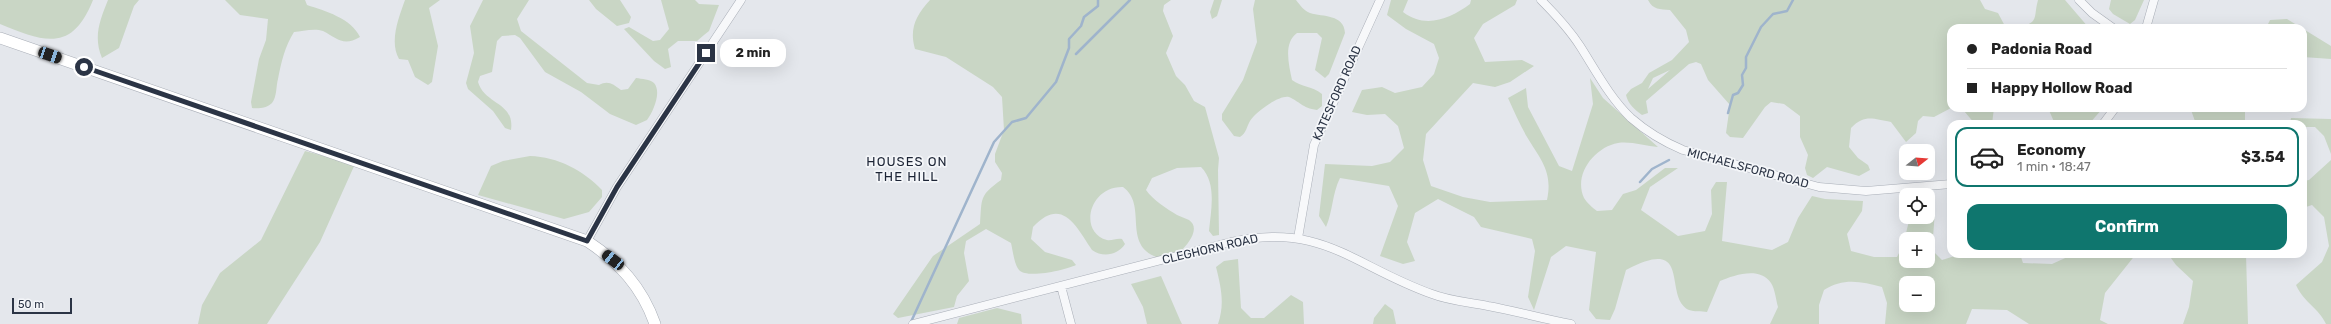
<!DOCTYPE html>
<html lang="en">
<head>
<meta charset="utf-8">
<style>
	:root { --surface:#fff; --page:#f6f6f6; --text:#222; --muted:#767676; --line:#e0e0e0; --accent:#0f766e }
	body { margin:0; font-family:Rubik,sans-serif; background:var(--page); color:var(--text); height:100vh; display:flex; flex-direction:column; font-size:15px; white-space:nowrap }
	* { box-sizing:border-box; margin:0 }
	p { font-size:13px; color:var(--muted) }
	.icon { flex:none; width:22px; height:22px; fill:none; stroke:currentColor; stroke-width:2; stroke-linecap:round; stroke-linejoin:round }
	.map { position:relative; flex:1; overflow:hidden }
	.details { position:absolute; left:1947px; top:120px; width:360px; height:138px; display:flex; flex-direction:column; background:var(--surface); border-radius:12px; box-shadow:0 4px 16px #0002 }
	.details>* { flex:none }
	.top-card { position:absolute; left:1947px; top:24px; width:360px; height:88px; border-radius:12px; box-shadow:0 4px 16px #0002; display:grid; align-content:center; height:88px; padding:0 20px; background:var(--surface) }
	.needle { width:26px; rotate:73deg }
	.controls { position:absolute; left:1899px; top:144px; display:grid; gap:8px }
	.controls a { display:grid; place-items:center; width:36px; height:36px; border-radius:8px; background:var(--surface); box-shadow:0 4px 16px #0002; font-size:20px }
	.scale { position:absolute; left:12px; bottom:10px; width:60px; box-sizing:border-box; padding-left:4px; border:2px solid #2b3445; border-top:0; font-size:11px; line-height:14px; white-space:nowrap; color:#2b3445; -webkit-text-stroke:3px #f4f6f9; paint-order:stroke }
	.end { position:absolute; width:18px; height:18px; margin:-9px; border:5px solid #2b3445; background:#fff; box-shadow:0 0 0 2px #fff }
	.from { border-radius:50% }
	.bubble { position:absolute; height:28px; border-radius:12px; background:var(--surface); box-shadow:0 4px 16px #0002; font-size:13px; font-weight:700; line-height:28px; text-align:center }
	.car { position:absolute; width:12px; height:24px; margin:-12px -6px; border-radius:5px; box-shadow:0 0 3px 1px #0007; background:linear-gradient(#222 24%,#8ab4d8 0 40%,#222 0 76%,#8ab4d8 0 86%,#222 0) }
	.top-card b { display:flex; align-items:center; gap:14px; height:38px; font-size:15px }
	.top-card b+b { border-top:1px solid var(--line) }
	.top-card i { width:10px; height:10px; background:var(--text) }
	ul { padding:7px 0 0; list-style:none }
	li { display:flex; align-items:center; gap:12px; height:60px; margin:0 8px 6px; padding:0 12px; border:2px solid transparent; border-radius:12px }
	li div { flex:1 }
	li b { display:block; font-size:15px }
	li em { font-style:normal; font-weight:700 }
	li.active { border-color:var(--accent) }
	li>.icon { width:36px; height:36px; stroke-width:1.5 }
	.primary-button { display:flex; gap:8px; margin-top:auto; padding:8px 20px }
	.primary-button a { flex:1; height:46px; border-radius:12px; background:var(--accent); color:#fff; font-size:16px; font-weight:700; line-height:46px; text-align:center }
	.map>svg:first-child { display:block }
</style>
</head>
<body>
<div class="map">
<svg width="2331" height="324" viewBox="0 0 2331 324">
	<rect width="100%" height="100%" fill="#e4e7ec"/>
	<!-- green -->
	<path fill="#c9d6c5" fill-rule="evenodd" d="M0,0h93c-21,53 -49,42 -93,24z
		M108,0h31l-5,6 -15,42 -17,10c-9,-21 -2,-38 6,-58z
		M225,0h80l2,5c18,6 44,13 53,32 -17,10 -23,1 -37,-6 -8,-3 -21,0 -29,1 -9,14 -13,31 -16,47 -2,7 -1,18 -6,24 -5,5 -14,6 -20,5l-1,-6 8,-43 7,-19 2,-21 -28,-4z
		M405,0h35l-11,8 9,38 -6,36 -4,3 -13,-8 -7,-17 -9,-1c-10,-18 0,-42 6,-59z
		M483,0h46l-12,19 4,12 66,52 12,2c9,-5 14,-1 22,5l7,-1 8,-11c6,1 14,1 18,5 8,9 -1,29 -7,37l-11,5 -26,-11 -29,-22 -36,-20 -25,-34 -5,-3 -13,1 -5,5 -5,31 -12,4 -2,6c7,23 37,20 33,48l-6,-2 -12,-17 -25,-22 -2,-6 8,-30 -4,-27z
		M589,0h31l11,17 -2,6 -12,3 -21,-17z
		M661,0h34l4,4 20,1 -10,26 -5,4 -7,6h-19l-10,8 3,18 -6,2 -11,-8 -30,-32 5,-2 24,14 7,-1 9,-11z
		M930,0h241l-7,5 -1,6 10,25 -7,17 10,23 9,9 9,16 11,6 14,51 -1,12 1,65 -6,1 -4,-5c2,-21 8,-48 -8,-64l-24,1 -25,10 -6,12c7,10 21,19 31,25 4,2 8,3 12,5 12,8 -1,24 -8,31 -7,7 -15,10 -25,6 -34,-14 -8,-52 -33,-70 -34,-1 -45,45 -16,53 4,1 10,-2 15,-1l3,5c-7,11 -22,14 -33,6 -16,-24 -30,-54 -59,-23l-2,12 14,13 27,8 4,5c-10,5 -49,14 -57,5 -5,-6 -6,-19 -8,-27l-25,-14 -20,12 -2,12 5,28 -12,15 -3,11 -56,11 -5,-4 40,-58 47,-32c2,-26 -1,-28 21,-44l1,-7 -7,-11v-8l9,-24 -2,-33 -9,-10 -47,-30 -31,-8c-6,-20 1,-34 15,-49z
		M1214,0h8l-5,16 -5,3 -2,-7z
		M1255,0h41c4,5 8,11 14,13 13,4 34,1 35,20l-16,41 -4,4 -10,-8 7,-32 -5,-5h-20c-14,10 -8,32 -5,47 9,7 21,6 30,14v12l-5,4c-15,-2 -18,-9 -28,-13 -9,-3 -35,16 -39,24 -4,7 -3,11 -10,16l-6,-1 -12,-16v-6l21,-34 14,-38 -4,-33z
		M1391,0h17l-5,12c22,17 47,7 67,-8l1,-4h46l-2,5 -32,19 -9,14 11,24 37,-2 12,6 -24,16 -15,5 -22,-4 -47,51 -3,26 8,26 32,11 27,5 57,-2c6,-28 -6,-40 -20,-63 -7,-12 -13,-26 -19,-39l18,-10 2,19 31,59 13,5 21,-67 -3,-26 13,20 55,49c-12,-1 -28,-6 -40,-4 -23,4 -45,31 -34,55 3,5 9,10 13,13l15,-1 11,-16 13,-4 29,-22h13l-28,19 -9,23 37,26 27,-5 7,-17 -1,-24 5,-8h11l-5,59 50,9 16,-8 10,-24 14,-22 13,3 38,2 -1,10 -15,23 4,17 23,6h23l6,-12 7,-28h18v-14l7,8 -3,39 10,10 19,-6h59l3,9 29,1 22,-10h62l-31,39 -5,27 8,4h-79l-22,-14 -35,-1 -6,15h-81l2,-21 -5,-16c-21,-6 -40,-9 -58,3l-5,15v19h-49l8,-17c-2,-7 -3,-18 -7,-24 -11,-17 -37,-8 -51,-2l-13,31c-5,-1 -13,0 -18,-2 -27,-13 5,-76 -63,-40l-11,39 -5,11 -14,-1 -7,-9 7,-58 -30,-6 -15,11 -17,53 -6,-13 7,-46 -3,-12 -51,-12 -7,-10 -36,-18 -23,14 -8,29 8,19 -12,3 -23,-8 18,-50 -9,-20 -49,-8c-8,16 -7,33 -14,49l-7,-11 6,-52 47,2 18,-4 14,-14 -6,-22 -13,-12 -18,1 -15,-3 10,-22 20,-3 13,6 27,-6 12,-13 5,-16 -5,-14 -28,-15 -19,-14zM1906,239h22v22h-22zM1906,283h22v22h-22z
		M1648,0h332l5,9 13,4 8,15h-55v80l-17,9 -11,-1 -5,5 -2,12 -10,9 -15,-20c-18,-3 -26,-8 -40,6l-2,19 9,11 10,7 2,5 -11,6 -32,-9 -14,11 -6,-3 -2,-7 3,-13 -8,-18v-21l-16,-12 -13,-2 -6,5 -22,31 -13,-1 -4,-4 4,-28 -22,-25 -7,-16 -5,-2 -7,2 -43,37 2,12 -6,2c-7,-5 -14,-11 -16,-20l5,-6 11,-6 7,-10 23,-13 17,-18 -3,-12 -16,-20c-10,-1 -17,0 -22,-10zM1670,70l-22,19 5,-11z
		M2038,0h27l24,28h-71c22,-6 15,-10 20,-28z
		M2111,0h33l-9,20 -5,4 -17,-10 -4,-5z
		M2287,19l44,27v13l-28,-2v-29h-37l4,-8z
		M1953,108h41l-2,16h-17l-11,-13z
		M2048,108h28l3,3 24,-3 -14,16h-34z
		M2187,108h34l6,3 8,-3h10v16h-49l-5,-14z
		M2291,118l40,1v35l-7,-18 -9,-9h-12v-3h-13z
		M305,151l50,13 -35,78 -53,82h-69l4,-19 18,-32 41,-33z
		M530,156c28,1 53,14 72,34v7l-13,15 -25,7 -86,-24 13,-29 12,-5z
		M2331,160v164h-5c-8,-17 -21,-20 -30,-39l26,-23 7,-16 -5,-29 -12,-12 -9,3v-27l6,-1z
		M2168,254h78l2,70h-65l6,-17 4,-26 -17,-16z
		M1238,259l3,49 10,10h13l27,-23 12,7 1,22h-86c7,-20 3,-37 -2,-57l8,-6z
		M1161,276l19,44 2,4h-35l-4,-17 -12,-23z
		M1385,304l8,6 3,14h-23l1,-6z
		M997,308l24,6 1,10h-65l2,-6z"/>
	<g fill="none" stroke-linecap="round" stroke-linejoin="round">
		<!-- stream -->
		<path stroke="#9fb4cc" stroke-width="2.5" d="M1076,54l54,-54
			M1728,113l5,-18 5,-2 5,-8 -1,-10 4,-7v-11l15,-30 12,-13 14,-3 6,-11
			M1640,182l12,-13 17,-9
			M910,324l84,-182 18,-20 14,-4 30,-36 13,-34v-9l12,-13 3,-9 14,-11v-6"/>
		<!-- street casing -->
		<g stroke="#a9aeb7" stroke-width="9">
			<path id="street" d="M1541,0c14,14 28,29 39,46 16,25 30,52 51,72 16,14 33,24 52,32l136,37 47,4 85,-7
				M2079,0l13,13 21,15
				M2146,28l8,-28
				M2103,124l12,-16
				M1298,238l16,-93 66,-145
				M587,241l30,-54 124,-187
				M1061,286l10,38
				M913,324l318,-82c92,-20 122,24 201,52 18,7 37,8 56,12 28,5 55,13 83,18"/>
		</g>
		<!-- secondary casing -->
		<g stroke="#a9aeb7" stroke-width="12">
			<path id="secondary" d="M0,38l587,203c32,21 55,46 68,83"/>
		</g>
		<!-- street -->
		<use href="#street" stroke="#f7f8fa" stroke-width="8"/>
		<!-- secondary -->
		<use href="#secondary" stroke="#fff" stroke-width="11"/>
	</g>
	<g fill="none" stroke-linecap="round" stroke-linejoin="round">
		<!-- route -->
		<path stroke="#2b3445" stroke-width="5" d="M84,67l503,174 30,-54 89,-134"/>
	</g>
	<g text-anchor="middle" stroke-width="3.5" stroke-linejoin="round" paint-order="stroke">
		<!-- street labels -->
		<g font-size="12" fill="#2b3445" stroke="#f4f6f9">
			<text transform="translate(1337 93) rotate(-66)" y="4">KATESFORD ROAD</text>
			<text transform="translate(1748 168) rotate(15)" y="4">MICHAELSFORD ROAD</text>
			<text transform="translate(1210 249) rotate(-13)" y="4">CLEGHORN ROAD</text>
		</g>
		<!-- neighbourhood labels -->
		<g font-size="13" letter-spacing="1" fill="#1d2536" stroke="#f4f6f9">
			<text x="907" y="166">HOUSES ON<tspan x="907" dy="15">THE HILL</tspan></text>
		</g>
	</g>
</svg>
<div class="controls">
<a><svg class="needle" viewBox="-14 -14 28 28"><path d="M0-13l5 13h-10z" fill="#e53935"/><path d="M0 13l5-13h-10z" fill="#767676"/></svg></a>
<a><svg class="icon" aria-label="locate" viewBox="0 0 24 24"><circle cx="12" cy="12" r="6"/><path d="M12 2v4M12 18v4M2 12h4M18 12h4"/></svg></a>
<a>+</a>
<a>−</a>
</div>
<div class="scale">50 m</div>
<i class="end from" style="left:84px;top:67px"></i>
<i class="end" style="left:706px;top:53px"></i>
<div class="bubble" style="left:720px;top:39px;width:66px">2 min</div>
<i class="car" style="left:50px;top:55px;rotate:109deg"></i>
<i class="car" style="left:613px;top:260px;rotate:308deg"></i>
<div class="top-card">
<b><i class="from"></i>Padonia Road</b>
<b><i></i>Happy Hollow Road</b>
</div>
<section class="details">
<ul>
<li class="active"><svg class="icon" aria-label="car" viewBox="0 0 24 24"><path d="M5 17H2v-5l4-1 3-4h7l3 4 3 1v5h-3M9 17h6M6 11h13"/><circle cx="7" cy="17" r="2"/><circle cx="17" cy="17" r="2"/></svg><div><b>Economy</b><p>1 min · 18:47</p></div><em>$3.54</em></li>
</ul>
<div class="primary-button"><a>Confirm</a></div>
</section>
</div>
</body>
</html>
